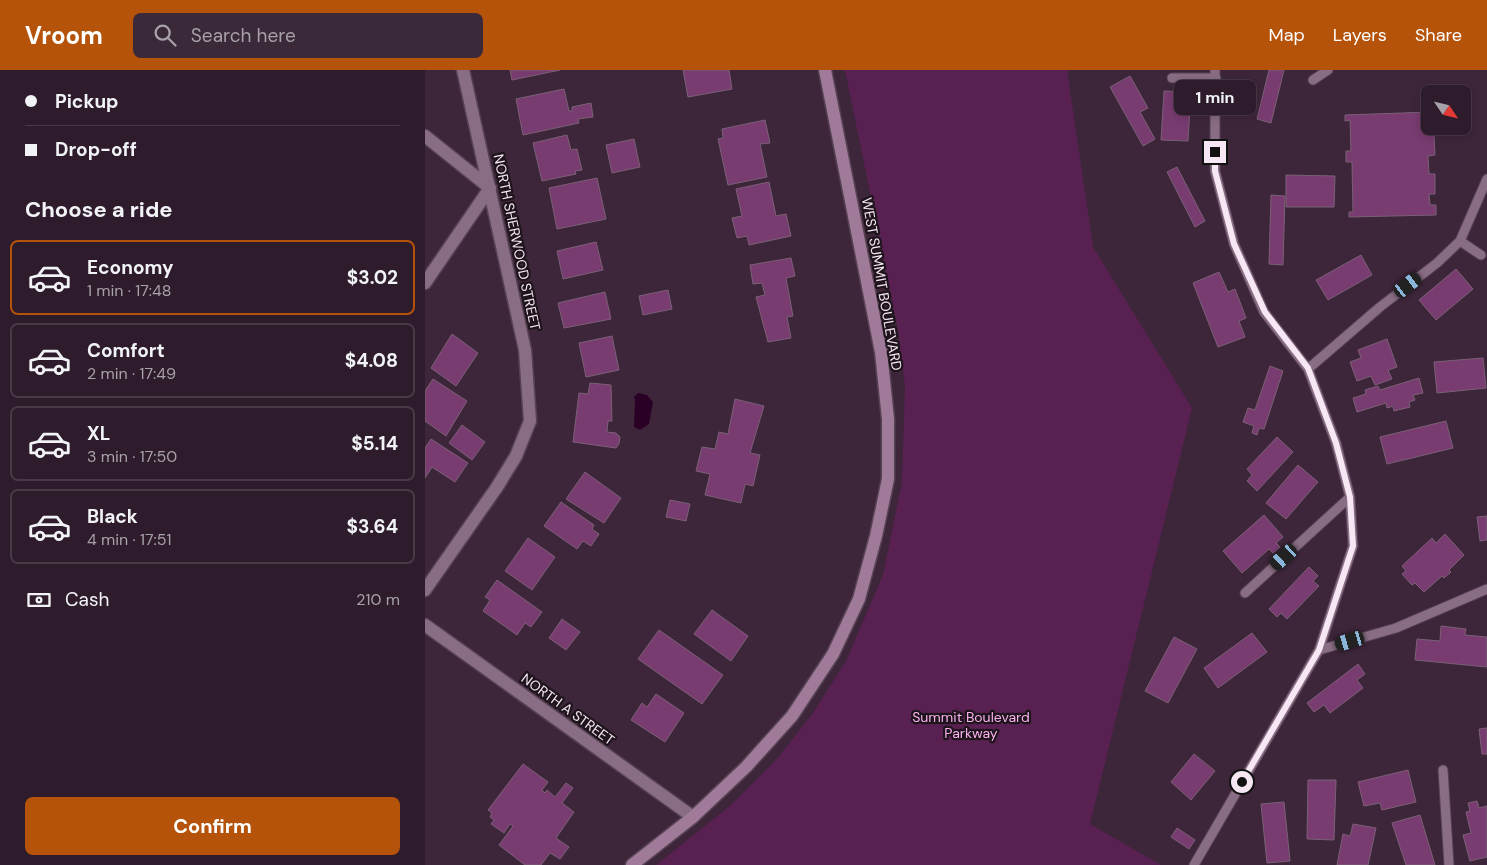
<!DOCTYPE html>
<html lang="en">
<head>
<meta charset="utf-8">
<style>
	:root { --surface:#2e1c2c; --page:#3a2938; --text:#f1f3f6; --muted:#a7a1a9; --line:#493a48; --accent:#b45309 }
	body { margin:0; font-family:"DM Sans",sans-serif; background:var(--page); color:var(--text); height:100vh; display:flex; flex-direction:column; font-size:19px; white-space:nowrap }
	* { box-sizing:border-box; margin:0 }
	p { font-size:16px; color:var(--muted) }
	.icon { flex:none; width:28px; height:28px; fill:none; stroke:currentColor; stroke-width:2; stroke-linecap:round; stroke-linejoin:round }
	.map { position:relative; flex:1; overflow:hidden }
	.side { display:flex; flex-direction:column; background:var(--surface); width:425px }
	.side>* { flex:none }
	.guide { display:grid; align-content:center; height:110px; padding:0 25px; background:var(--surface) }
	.needle { width:32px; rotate:125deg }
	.controls { position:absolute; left:996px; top:15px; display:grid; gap:10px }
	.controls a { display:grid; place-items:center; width:50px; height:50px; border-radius:8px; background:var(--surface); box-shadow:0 2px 12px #0003,0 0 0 1px var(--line); font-size:25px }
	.end { position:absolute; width:22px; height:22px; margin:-11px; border:6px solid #f7e7f4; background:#111; box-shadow:0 0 0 2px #111 }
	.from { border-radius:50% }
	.bubble { position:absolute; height:35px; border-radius:8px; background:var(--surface); box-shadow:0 2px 12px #0003,0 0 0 1px var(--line); font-size:16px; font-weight:700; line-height:35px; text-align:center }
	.car { position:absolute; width:15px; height:30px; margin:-15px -8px; border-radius:6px; box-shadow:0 0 4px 1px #0007; background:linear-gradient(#222 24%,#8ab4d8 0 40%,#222 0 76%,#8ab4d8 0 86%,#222 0) }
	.guide b { display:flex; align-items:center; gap:18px; height:48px; font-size:19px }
	.guide b+b { border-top:1px solid var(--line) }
	.guide i { width:12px; height:12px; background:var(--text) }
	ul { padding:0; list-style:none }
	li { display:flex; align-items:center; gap:15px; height:75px; margin:0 10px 8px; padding:0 15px; border:2px solid var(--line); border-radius:8px }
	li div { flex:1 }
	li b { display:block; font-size:19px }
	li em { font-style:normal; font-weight:700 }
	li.selected { border-color:var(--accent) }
	li>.icon { width:45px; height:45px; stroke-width:1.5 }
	h2 { padding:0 25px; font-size:22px; line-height:60px }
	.pay { display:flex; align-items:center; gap:12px; height:55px; padding:0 25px; font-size:19px }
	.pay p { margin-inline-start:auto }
	.cta { display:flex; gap:10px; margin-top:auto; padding:10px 25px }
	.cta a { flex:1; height:58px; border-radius:8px; background:var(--accent); color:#fff; font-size:20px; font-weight:700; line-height:58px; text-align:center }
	header { display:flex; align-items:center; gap:30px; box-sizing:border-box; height:70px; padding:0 25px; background:var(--accent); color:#fff }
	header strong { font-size:24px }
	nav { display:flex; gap:28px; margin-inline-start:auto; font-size:18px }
	.search { width:350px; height:45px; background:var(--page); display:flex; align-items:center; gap:12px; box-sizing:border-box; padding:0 18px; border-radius:8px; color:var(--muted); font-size:19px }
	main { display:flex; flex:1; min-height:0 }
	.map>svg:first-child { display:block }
</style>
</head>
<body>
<header>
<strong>Vroom</strong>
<div class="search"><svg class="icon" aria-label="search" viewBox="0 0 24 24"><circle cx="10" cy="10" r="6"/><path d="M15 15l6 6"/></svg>Search here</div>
<nav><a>Map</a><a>Layers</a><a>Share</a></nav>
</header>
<main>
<section class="side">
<div class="guide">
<b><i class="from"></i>Pickup</b>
<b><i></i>Drop-off</b>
</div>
<h2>Choose a ride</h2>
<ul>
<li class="selected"><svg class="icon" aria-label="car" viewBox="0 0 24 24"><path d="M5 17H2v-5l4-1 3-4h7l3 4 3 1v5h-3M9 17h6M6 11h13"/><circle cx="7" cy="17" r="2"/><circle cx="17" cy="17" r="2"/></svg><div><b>Economy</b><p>1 min · 17:48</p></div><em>$3.02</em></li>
<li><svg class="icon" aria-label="car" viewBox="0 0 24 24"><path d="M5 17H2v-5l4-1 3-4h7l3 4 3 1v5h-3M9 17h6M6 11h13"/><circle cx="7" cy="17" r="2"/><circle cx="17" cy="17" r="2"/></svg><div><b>Comfort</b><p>2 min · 17:49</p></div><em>$4.08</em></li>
<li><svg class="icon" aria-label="car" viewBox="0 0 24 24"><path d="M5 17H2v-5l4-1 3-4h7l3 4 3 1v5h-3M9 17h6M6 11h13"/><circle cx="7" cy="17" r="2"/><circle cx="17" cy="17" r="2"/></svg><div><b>XL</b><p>3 min · 17:50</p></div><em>$5.14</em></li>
<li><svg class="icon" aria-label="car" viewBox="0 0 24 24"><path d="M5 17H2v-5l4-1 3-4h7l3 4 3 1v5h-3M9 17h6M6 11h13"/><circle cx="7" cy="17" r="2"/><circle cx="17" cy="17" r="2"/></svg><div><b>Black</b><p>4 min · 17:51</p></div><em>$3.64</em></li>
</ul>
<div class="pay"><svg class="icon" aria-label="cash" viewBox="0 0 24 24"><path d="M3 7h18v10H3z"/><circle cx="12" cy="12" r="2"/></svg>Cash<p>210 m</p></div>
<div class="cta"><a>Confirm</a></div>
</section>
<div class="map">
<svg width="1062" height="795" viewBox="0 0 1062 795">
	<rect width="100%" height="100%" fill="#3e263a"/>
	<!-- green -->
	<path fill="#582152" d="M420,0h222l26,177 99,161 -102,416 71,41h-505l75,-60 45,-45 37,-47 33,-52 37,-86 19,-93 3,-96 -7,-56z"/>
	<!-- water -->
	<path fill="#2a0026" d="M213,323l9,2 6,7 -4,22 -9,6 -6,-3 1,-27 -1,-3z"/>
	<!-- building -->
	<path fill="#793c71" stroke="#7b6076" d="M85,0h50l-48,10z
		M258,0h46l3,19 -44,8z
		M844,0h15l-13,53 -14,-4z
		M705,6l18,32 -8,4 15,27 -12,7 -33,-59z
		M139,19l5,22h3v-4l19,-4 2,14 -15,2 1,4 -56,12 -7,-36z
		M739,21l27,1 -3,49 -27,-1z
		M1005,42l-2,23h6l1,20 -7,1 1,18h6v20h-6l1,11h6v10l-87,2v-5h4l-1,-50h-6v-11h5l-1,-31 -5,1v-6z
		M340,50l5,23 -10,1 7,33 -39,8 -10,-46 5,-1 -1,-9z
		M142,65l4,15 6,-1 5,21 -7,1 1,3 -34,7 -9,-38z
		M209,69l6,28 -28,6 -6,-28z
		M752,97l28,54 -10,6 -28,-55z
		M861,105l49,1 -1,31h-48z
		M172,108l9,41 -49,10 -8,-41z
		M344,112l7,34 10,-2 5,22 -42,9 -2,-9 -10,2 -5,-20 10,-2 -6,-27z
		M846,125l14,1 -2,69 -14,-1z
		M171,172l7,28 -40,9 -6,-28z
		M936,185l11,20 -44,25 -12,-20z
		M366,188l4,18 -9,2 7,38 -6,1 4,21 -23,4 -12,-45 9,-2 -3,-12 -9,1 -3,-19z
		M1031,199l17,20 -37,31 -17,-20z
		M794,202l9,20 7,-3 11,29 -7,3 6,16 -27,10 -25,-64z
		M243,220l4,19 -29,6 -4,-19z
		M180,222l6,27 -47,9 -6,-25z
		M27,264l26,19 -22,33 -25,-18z
		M187,266l7,34 -33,7 -7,-34z
		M962,269l10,28 -9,3 4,9 -17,6 -4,-9 -14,5 -7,-19 11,-4 -3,-8z
		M1058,288l3,30 -49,5 -3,-31z
		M845,296l13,5 -19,58 -5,-1 -2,7 -5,-2 2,-7 -11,-4 5,-14 7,2z
		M994,308l4,15 -10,2 2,5 -6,2 1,5 -16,4 -1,-5 -6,2 -1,-5 -29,9 -4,-14 13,-4 -1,-4 13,-4 2,4z
		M8,309l34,22 -21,35 -21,-15v-30z
		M165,313l21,2 1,36h-4l-1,11 9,1 4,4 -1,7 -3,4 -43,-6 6,-49 9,1z
		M310,329l29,7 -14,47 10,2 -7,31 -8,-2 -4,19 -36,-8 5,-21 -14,-3 6,-24 13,2 4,-17 9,2z
		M1021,351l7,27 -66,16 -7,-27z
		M37,355l23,17 -13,18 -23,-17z
		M852,367l16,15 -36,39 -10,-10 5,-6 -5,-6z
		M6,369l37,24 -13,19 -23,-15 -7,11v-30z
		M873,395l20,17 -32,37 -20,-16z
		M160,402l36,26 -17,25 -38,-24z
		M245,430l20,4 -4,17 -20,-4z
		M136,432l33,23 -2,4 7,5 -8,12 -8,-5 -6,8 -33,-23z
		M839,445l19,22 -7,6 4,4 -7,6 -4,-4 -27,24 -19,-22z
		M1062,446v24l-7,1 -3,-24z
		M1020,464l19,21 -15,15 2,2 -7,6 -2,-2 -18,16 -9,-9 -3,2 -10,-11 4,-3 -4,-5 30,-28 4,5z
		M103,468l27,19 -23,33 -27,-19z
		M884,497l9,9 -5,5 6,5 -32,33 -6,-6 -4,4 -8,-8z
		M72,510l45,32 -11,15 -6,-4 -8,12 -34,-24 7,-11 -5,-3z
		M287,540l36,26 -17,25 -37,-27z
		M137,549l18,13 -14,18 -17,-12z
		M1016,556l25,3 -1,6 22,2v30l-72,-7 2,-21 23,2z
		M234,560l64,45 -21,29 -64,-45z
		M827,563l15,19 -49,36 -14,-20z
		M749,567l23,12 -29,54 -23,-12z
		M933,594l7,10 -8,6 6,8 -33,25 -6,-8 -10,7 -7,-9z
		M231,624l28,19 -19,29 -34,-22 11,-17 5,4z
		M1062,658v26h-5l-3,-25z
		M769,684l21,17 -24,29 -20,-18z
		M98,694l25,18 -6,8 3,3 2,-3 8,7 11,-14 7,5 -11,15 12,9 -18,26 13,9 -9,12 -10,-6 -9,12h-16l-26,-20 14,-19 -3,-2 -6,9 -13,-9 3,-4 -4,-3 2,-4 -4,-3z
		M983,700l8,32 -34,8 -2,-7 -16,3 -6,-24z
		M883,710h28l-2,60 -27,-1z
		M1052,731l2,7 8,-2v51l-17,4 -7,-26 8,-2 -5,-21 4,-1 -2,-8z
		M859,732l6,59 -23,2 -6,-59z
		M995,745l15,50h-29l-14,-42z
		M928,754l23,4 -8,37h-31l6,-31 7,2z
		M752,758l18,12 -6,9 -18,-12z"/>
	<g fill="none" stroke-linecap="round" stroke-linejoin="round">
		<!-- lane casing -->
		<g stroke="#574254" stroke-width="11">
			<path id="lane" d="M790,0v101l19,73 30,68 44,57
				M747,8h44
				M888,10l15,-10
				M1035,171l21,14
				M820,523l105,-96 -14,-54 -28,-74 72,-62 57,-44 23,-22 27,-62
				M894,580l77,-22 91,-39
				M1018,700l6,95
				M769,795l125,-215 34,-104 -3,-49"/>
		</g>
		<!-- street casing -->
		<g stroke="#574254" stroke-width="15">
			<path id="street" d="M0,66l65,52 -65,95
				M0,520l72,-103 19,-31 14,-35 -5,-71 -62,-280
				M0,555l268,192"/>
		</g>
		<!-- secondary casing -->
		<g stroke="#574254" stroke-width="15">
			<path id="secondary" d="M207,795l61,-48 53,-50 46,-51 41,-62 26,-55 17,-63 12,-57v-60l-7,-67 -56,-282"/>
		</g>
		<!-- lane -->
		<use href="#lane" stroke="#896d84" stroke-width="9"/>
		<!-- street -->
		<use href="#street" stroke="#896d84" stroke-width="12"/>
		<!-- secondary -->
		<use href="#secondary" stroke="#a07a99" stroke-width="12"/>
	</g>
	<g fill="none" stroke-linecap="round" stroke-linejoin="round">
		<!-- route -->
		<path stroke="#f7e7f4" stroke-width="6" d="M790,82v19l19,73 31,68 43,56 28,75 14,54 3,49 -34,104 -77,132"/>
	</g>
	<g text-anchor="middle" stroke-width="4.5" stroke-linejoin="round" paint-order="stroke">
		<!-- street labels -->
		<g font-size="14" fill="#f7e7f4" stroke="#1e141c">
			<text transform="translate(92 172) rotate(78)" y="5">NORTH SHERWOOD STREET</text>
			<text transform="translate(457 214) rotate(80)" y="5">WEST SUMMIT BOULEVARD</text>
			<text transform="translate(143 639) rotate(36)" y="5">NORTH A STREET</text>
		</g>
		<!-- park labels -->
		<g font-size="14" fill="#fab1ed" stroke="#1e141c">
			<text x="546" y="652">Summit Boulevard<tspan x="546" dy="16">Parkway</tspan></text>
		</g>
	</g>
</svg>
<div class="controls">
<a><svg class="needle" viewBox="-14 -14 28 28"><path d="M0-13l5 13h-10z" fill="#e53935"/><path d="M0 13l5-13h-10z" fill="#a7a1a9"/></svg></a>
</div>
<i class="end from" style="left:817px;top:712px"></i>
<i class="end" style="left:790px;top:82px"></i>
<div class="bubble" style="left:749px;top:10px;width:82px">1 min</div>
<i class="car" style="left:983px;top:215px;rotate:52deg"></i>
<i class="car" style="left:859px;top:487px;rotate:228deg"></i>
<i class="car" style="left:925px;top:571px;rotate:254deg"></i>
</div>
</main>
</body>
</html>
